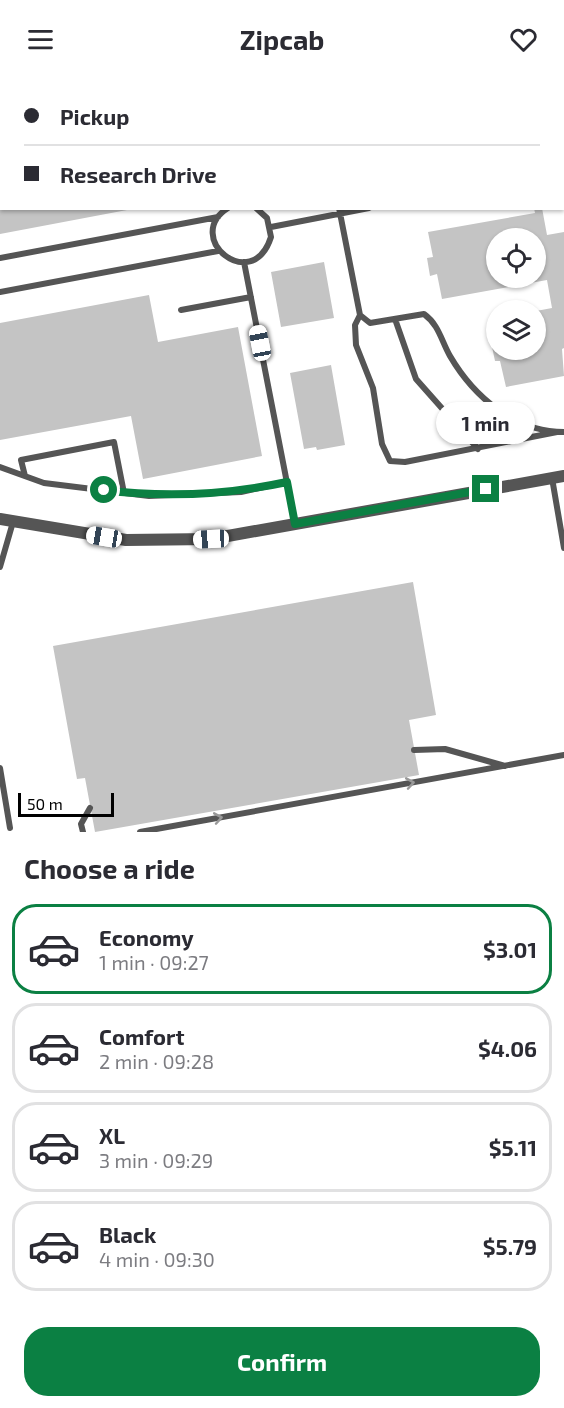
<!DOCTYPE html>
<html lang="en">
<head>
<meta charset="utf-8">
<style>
	:root { --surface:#fff; --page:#f2f2f3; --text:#2b2b33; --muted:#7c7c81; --line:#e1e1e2; --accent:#0b8043 }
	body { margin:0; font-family:"Exo 2",sans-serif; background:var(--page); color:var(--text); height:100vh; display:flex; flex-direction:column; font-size:22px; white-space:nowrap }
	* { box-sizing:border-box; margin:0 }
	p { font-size:20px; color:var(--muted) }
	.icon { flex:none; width:33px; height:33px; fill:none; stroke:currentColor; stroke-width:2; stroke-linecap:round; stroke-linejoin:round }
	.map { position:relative; height:754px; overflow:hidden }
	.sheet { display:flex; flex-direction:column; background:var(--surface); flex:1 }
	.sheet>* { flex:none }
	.guide { position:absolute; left:0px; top:0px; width:564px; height:132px; box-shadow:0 2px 4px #0004; display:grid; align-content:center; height:132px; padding:0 24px; background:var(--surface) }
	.buttons { position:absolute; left:486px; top:150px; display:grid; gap:12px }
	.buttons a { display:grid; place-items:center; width:60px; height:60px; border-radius:50%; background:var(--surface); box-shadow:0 2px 4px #0004; font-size:30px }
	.scale { position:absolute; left:18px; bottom:15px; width:96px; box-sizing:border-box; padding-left:6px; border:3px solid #000; border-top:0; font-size:16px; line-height:21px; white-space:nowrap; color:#000; -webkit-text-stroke:4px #fff; paint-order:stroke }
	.end { position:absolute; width:27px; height:27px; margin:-14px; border:8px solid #0b8043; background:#fff; box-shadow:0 0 0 3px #fff }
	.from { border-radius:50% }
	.bubble { position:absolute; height:42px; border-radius:21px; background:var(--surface); box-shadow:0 2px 4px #0004; font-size:20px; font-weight:700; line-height:42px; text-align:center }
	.car { position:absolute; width:18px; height:36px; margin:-18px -9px; border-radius:8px; box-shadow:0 0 4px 2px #0007; background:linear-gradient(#fff 24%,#345 0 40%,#fff 0 76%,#345 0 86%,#fff 0) }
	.guide b { display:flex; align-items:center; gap:21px; height:57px; font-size:22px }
	.guide b+b { border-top:2px solid var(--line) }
	.guide i { width:15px; height:15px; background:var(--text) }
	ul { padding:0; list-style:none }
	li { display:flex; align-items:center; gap:18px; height:90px; margin:0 12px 9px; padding:0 12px; border:3px solid var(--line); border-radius:24px }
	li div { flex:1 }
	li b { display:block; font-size:22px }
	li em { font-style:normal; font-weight:700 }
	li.current { border-color:var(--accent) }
	li>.icon { width:54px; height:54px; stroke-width:1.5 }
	h2 { padding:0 24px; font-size:27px; line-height:72px }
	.cta { display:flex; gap:12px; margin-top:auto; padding:12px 24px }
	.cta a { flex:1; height:69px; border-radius:24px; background:var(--accent); color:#fff; font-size:24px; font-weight:700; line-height:69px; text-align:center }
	header { display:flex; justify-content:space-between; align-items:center; height:78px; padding:0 24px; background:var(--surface); font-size:27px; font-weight:700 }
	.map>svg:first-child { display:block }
</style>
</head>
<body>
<header><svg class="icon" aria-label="menu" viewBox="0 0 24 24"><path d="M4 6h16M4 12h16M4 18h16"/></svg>Zipcab<svg class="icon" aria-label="heart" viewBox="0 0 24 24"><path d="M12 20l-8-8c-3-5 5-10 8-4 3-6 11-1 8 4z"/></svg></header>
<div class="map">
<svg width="564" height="754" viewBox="0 0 564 754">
	<rect width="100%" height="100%" fill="#fff"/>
	<!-- building -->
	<path fill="#c4c4c4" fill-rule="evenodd" d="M0,130h127v2l-127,24z
		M534,130h8l5,27 17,-3v116l-2,1 2,27 -58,11 -6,-26h-5l-4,-19 5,-1v9h40v-39l16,-3 -5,-28 -105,19 -5,-25 -7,2 -3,-18 6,-1 -5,-25 107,-19zM496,160h40v40h-40z
		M324,184l10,56 -53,9 -10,-55z
		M149,217l9,47 80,-15 24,129 -119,23 -12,-63 -131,24v-117z
		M496,239v16h-1l-3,-15z
		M331,287l14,80 -28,5 -1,-3 -12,2 -14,-76z
		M413,504l23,133 -27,5 10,55 -324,57 -10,-54 -8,1 -24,-133z"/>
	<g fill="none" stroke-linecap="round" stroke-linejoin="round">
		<!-- service -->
		<path stroke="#555" stroke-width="6" d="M51,0v2
			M211,0v2
			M248,0v2
			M286,0l1,2
			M322,0v2
			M355,2l7,-2
			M533,2l7,-2
			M562,40h2
			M562,82h2
			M228,130c-46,29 24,88 43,29l-4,-19 -11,-10
			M339,130l21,107 10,8 54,-9c15,11 17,26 26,42 24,41 65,76 114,76
			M271,149l98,-19
			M0,180l218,-41
			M244,184l51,262
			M0,214l218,-41
			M181,232l70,-13
			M360,237l-5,10 1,20 17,43 9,56 8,17 15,1 152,-30
			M395,241l21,60 62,70
			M0,389l44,16 105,13 92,-4 46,-10
			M25,398l-4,-16 93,-18 10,51
			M552,400l12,70
			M0,489l13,-45
			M414,672l31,-1 60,17
			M0,690l10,60
			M83,754l-2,-8 9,-16
			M140,754l424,-77"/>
		<!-- minor -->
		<path stroke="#555" stroke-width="12" d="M0,441l126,21 85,-1 353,-63"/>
	</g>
	<!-- one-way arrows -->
	<defs><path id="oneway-chevron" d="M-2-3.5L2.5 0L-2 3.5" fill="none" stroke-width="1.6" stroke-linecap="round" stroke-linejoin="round" transform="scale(1.5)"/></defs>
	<g stroke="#999">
		<use href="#oneway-chevron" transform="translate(410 705) rotate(-10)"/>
		<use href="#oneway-chevron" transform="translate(218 740) rotate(-10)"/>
	</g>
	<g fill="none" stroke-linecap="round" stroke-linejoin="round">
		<!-- route -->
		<path stroke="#0b8043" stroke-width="8" d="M104,412c62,8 122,5 183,-8l8,42 191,-35"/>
	</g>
</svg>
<div class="buttons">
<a><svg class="icon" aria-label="locate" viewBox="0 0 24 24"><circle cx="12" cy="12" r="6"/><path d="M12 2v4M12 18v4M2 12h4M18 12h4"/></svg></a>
<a><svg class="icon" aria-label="layers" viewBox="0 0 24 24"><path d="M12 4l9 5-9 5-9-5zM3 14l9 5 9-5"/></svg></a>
</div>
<div class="scale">50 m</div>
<i class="end from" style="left:104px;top:412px"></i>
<i class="end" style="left:486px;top:411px"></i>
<div class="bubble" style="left:436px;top:324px;width:99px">1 min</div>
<i class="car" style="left:260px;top:265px;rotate:349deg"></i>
<i class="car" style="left:104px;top:459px;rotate:279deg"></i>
<i class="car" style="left:211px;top:461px;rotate:267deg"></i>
<div class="guide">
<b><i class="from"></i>Pickup</b>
<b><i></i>Research Drive</b>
</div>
</div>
<section class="sheet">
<h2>Choose a ride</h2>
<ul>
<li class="current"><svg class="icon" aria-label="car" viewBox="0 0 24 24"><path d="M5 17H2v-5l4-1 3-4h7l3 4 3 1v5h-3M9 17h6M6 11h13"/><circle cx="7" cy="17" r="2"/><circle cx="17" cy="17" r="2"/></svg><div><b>Economy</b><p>1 min · 09:27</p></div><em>$3.01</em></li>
<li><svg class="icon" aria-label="car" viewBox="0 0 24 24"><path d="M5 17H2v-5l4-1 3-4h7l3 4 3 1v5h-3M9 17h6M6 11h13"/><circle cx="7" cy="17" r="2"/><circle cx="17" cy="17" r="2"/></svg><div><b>Comfort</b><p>2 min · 09:28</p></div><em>$4.06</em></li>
<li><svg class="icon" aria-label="car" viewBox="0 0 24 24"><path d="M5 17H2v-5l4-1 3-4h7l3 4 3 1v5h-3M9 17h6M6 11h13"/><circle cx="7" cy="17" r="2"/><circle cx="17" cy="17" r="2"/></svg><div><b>XL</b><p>3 min · 09:29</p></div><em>$5.11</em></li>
<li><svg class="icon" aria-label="car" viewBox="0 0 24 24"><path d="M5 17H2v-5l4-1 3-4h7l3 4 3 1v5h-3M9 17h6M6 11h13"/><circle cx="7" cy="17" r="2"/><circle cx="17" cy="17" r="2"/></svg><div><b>Black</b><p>4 min · 09:30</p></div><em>$5.79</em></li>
</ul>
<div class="cta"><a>Confirm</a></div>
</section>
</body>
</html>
